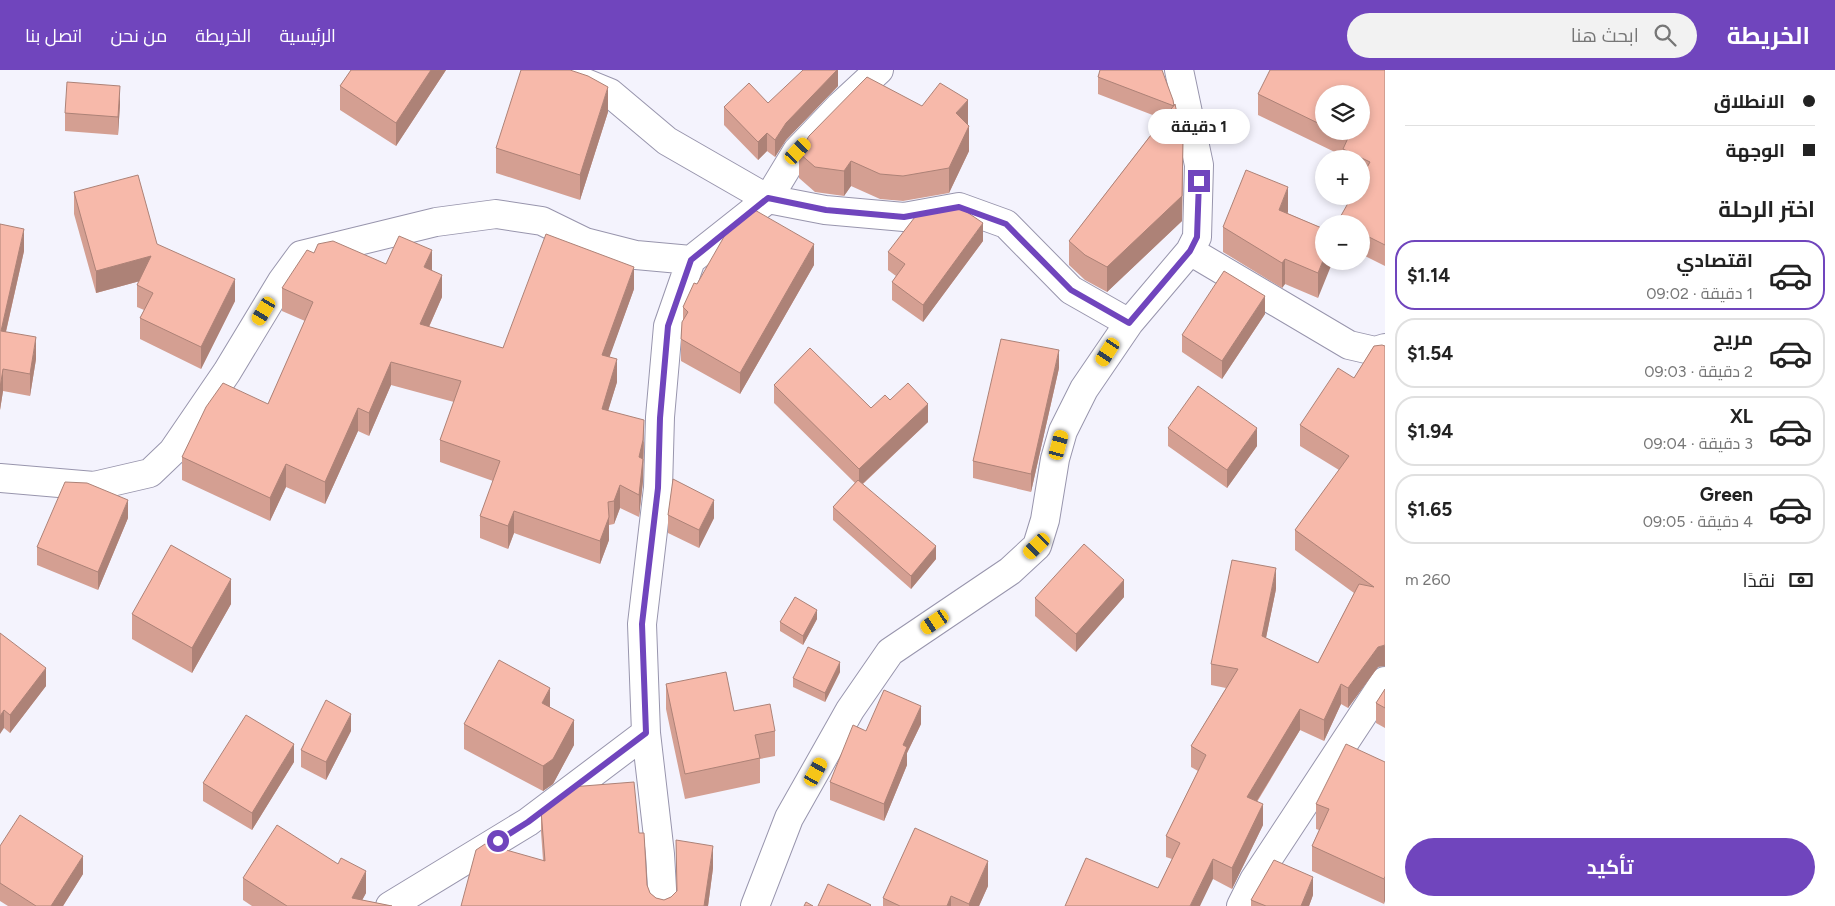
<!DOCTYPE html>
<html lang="ar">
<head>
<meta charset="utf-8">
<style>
	:root { --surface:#fff; --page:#f2f2f2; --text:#222; --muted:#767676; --line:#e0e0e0; --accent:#7045bd }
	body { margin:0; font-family:Figtree,Cairo,sans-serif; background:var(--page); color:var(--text); direction:rtl; height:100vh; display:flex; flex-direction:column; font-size:19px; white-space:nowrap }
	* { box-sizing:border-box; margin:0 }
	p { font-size:16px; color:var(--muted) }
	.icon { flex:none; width:28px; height:28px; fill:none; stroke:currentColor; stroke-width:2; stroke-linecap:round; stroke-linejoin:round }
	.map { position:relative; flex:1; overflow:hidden; direction:ltr }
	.side { display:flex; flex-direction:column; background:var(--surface); width:450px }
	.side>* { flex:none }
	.banner { display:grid; align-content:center; height:110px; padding:0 20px; background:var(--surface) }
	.buttons { position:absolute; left:1315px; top:15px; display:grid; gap:10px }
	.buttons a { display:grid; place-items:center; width:55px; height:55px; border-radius:50%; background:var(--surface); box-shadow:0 2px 8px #0003; font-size:25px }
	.end { position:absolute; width:22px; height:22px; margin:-11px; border:6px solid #7045bd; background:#fff; box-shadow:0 0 0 2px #fff }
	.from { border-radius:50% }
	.bubble { position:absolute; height:35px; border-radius:18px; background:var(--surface); box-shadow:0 2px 8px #0003; font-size:16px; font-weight:700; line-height:35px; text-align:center; direction:rtl }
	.car { position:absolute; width:15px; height:30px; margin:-15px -8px; border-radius:6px; box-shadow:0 0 4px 1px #0007; background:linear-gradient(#f5c518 24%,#345 0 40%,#f5c518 0 76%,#345 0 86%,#f5c518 0) }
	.banner b { display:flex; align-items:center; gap:18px; height:48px; font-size:19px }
	.banner b+b { border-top:1px solid var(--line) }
	.banner i { width:12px; height:12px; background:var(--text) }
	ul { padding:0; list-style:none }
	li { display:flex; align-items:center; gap:15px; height:70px; margin:0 10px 8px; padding:0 10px; border:2px solid var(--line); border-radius:20px }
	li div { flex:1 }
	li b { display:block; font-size:19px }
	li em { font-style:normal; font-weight:700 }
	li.active { border-color:var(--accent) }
	li>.icon { width:45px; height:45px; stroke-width:1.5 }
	h2 { padding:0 20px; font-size:22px; line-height:60px }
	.pay { display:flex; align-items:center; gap:12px; height:55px; padding:0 20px; font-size:19px }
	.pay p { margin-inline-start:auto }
	.cta { display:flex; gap:10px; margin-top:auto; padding:10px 20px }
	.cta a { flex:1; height:58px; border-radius:30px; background:var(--accent); color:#fff; font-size:20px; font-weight:700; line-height:58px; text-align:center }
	header { display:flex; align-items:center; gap:30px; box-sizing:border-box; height:70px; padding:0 25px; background:var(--accent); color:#fff }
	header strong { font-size:24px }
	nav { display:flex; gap:28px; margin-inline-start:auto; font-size:18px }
	.search { width:350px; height:45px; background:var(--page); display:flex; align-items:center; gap:12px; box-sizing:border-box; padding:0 18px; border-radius:28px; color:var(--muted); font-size:19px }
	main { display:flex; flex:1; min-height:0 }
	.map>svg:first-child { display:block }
</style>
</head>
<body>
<header>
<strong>الخريطة</strong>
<div class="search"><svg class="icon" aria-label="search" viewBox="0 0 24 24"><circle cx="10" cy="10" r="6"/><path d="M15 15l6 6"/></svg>ابحث هنا</div>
<nav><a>الرئيسية</a><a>الخريطة</a><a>من نحن</a><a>اتصل بنا</a></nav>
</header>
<main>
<section class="side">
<div class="banner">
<b><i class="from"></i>الانطلاق</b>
<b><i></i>الوجهة</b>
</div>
<h2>اختر الرحلة</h2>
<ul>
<li class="active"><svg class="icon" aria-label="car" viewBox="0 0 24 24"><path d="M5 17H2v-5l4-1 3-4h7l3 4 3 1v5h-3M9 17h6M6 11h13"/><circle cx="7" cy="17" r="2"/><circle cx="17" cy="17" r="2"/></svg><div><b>اقتصادي</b><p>1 دقيقة · 09:02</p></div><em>$1.14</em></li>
<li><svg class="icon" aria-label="car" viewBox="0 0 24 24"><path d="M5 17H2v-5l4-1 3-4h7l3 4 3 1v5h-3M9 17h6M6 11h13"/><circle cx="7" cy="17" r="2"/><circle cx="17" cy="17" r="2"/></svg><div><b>مريح</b><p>2 دقيقة · 09:03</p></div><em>$1.54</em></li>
<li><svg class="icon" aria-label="car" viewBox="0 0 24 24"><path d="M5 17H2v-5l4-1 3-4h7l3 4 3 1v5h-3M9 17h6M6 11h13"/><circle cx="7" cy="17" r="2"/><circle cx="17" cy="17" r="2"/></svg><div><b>XL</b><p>3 دقيقة · 09:04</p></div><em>$1.94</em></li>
<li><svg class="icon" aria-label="car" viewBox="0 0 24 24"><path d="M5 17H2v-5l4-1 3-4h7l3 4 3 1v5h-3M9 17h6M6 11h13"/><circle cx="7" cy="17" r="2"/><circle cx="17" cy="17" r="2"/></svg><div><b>Green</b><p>4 دقيقة · 09:05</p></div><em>$1.65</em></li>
</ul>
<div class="pay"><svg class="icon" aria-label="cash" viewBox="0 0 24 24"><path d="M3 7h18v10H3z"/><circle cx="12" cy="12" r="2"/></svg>نقدًا<p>260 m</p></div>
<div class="cta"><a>تأكيد</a></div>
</section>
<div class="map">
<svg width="1385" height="836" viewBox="0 0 1385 836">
	<rect width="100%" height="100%" fill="#f4f3fd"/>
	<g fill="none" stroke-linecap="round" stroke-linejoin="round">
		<!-- street casing -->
		<g stroke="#9895ad" stroke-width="30">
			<path id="street" d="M554,0l56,23 57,48 101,58 57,11 79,7 55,-10 47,17 65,66 58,33
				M1190,181l159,94 26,6 10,-3
				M0,408l94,8 56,-13 23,-22 54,-79 55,-91 19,-26 135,-33 60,-8 46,7 43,21 51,13 55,5
				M390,836l138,-84 118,-89
				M663,836l-3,-52 -14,-121 -4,-109 16,-136 2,-71 8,-91 23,-66 77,-61 29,-48 43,-45 39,-36
				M755,836l34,-88 61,-108 40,-58 120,-81 27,-25 8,-26 10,-61 8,-28 21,-42 45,-66 61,-72 7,-14 2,-72 -20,-95
				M1241,836l13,-26 131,-199"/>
		</g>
		<!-- street -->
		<use href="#street" stroke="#fff" stroke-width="28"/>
	</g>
	<!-- wall -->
	<path fill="#d49f92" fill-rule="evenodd" d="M351,0h95l-50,76 -56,-36v-24z
		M838,0v16l-52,54 -11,17 -8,-6 -9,9 -34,-35v-18l44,-4z
		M1385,0v196l-24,-12v-30h-23v-3l23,-25v-37h-18v-3l-85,-41v-21zM1324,24l37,37h-37z
		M1098,7l75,23 10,66 -1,55 -75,71 -22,-12 -16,-15v-24l94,-122 -65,-25z
		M120,34l-2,31 -53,-4v-18z
		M922,36l46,19 1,26 -20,42 -46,8 -23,-2 -29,-13 -7,10 -29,-4 -16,-14v-25z
		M608,42l-28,88 -84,-27v-25z
		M74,122l161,109 -34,68 -61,-30v-21l4,-8 -7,-3v-22l3,-4 -44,12 -22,-79z
		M1288,142l-1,1 37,16 -6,69 -33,-14 -3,4 -59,-36v-25z
		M0,154l24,27 -18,81 30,27 -6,37 -27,-5 -3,19z
		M983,171l-60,81 -31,-22v-18l4,-6 -8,-6v-18z
		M314,183l72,11 46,6 10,27 -13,30 74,21 131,-59 -25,68 8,25 -9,28 36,32 -1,39 -4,36 -19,-9 -6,16 -5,1v15l-9,24 -86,-31 -6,16 -28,-11v-22l13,-35 -53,-19v-22l14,-38 -63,-17 -22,51 -11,-5 -33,73 -39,-17 -16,34 -88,-41v-23l86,-53 37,-83 -23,-10v-23z
		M814,195l-74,129 -59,-33v-22l2,-19v-13l14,-23z
		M1265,244l-43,65 -40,-27v-17z
		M1374,276l4,321 -30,41 -7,-4 -17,37 -24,-11 -43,72 6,23 -31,64 -19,-10 -55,9 14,-29 -6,-2v-21l32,-65 -7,-4v-21l35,-58 -15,-3v-21l65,-75 -10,49 52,25 36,-70 -59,-43v-20l44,-60 -39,-24v-21l54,-47z
		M1059,298l-28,124 -58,-14v-17z
		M774,315l97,23 19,-8 38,22 -65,62 73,75 -25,30 -78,-69v-13l22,-24 -81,-80z
		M1168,358l89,18 -30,42 -59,-42z
		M668,445l46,3 -15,30 -31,-15z
		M128,448l-30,72 -61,-25v-18z
		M1124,527l-48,55 -41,-36v-18z
		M231,534l-39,69 -60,-34v-25z
		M817,549l-14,26 -23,-14v-9z
		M0,563l46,53 -36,47 -6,-5z
		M840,602l-15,30 -32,-15v-9z
		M666,614l68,27 41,20v25l-15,3v24l-75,16 -19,-90z
		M1385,619v39l-9,-5v-20z
		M550,638l24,37 -21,39 -10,7 -79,-42v-25z
		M921,654l-14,29v12l-23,56 -54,-21v-18l36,-51z
		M351,661l-25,49 -25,-13v-17z
		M294,692l-42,68 -49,-29v-18z
		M1385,692l-1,142 -72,-33v-25l7,-16 -3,-1v-25z
		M541,740l98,23 8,52 3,8 6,5 8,2 7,-3 6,-6 -1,-51 37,28 -5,38h-247l82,-46 -2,-28z
		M0,776l83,28 -20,32h-55l-8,-5z
		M243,808l123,15 -4,7 30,6h-140l-9,-6z
		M988,816l-9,20h-96v-8z
		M1313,825l-4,11h-58v-6z"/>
	<!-- shaded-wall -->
	<path fill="#ad8277" d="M431,0h15l-50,76v-23z
		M837,0h1v16l-52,54 -11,17v-17l11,-17z
		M120,16v18l-2,31v-18z
		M608,17v25l-28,88v-25z
		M968,30v25l-12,-12z
		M969,56v25l-20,42v-25z
		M767,63v18l-9,9v-18z
		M1183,71l-1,80 -75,71v-25z
		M851,91v25l-7,10v-25z
		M1288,117v25l-9,23v-25z
		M983,153v18l-60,81v-17z
		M24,159v22l-23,102v-22z
		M814,174v21l-74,129v-21z
		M432,180v23l-8,-6z
		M151,186v22l-55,15v-22z
		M1324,188v3h9l-15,37v-25z
		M1285,189v25l-3,4v-25z
		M634,197v22l-32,89v-23z
		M442,205v22l-22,50v-23z
		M235,209v22l-34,68v-22z
		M1265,226v18l-43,65v-18z
		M36,267v22l-6,37v-22z
		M1059,280v18l-28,124v-18z
		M617,289v23l-15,49v-22z
		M391,292v23l-22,51v-23z
		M3,299v22l-3,19v-22z
		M928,334v18l-69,65v-18z
		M358,338v23l-33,73v-22z
		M644,350l-1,61 -4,36v-60z
		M1257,358v18l-30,42v-18z
		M286,394v23l-16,34v-23z
		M620,415v23l-6,16v-23z
		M128,430v18l-30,72v-18z
		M714,430v18l-15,30v-18z
		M514,441v22l-6,16v-23z
		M609,447v23l-9,24v-23z
		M936,476v13l-25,30v-13z
		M1276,498v21l-14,68v-21z
		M231,509v25l-39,69v-25z
		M1124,510v17l-48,55v-18z
		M817,540v9l-14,26v-9z
		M1385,575v21l-7,1 -30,41v-20l30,-41z
		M840,592v10l-15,30v-9z
		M46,598v18l-36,47v-18z
		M1341,614v20l-17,37v-21z
		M550,618v25l-8,-10z
		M921,636v18l-14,29v12l-23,56v-17l19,-59z
		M1300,639v21l-53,87v-20z
		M4,640v18l-4,6v-18z
		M351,644v17l-25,49v-18z
		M574,650v25l-21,39 -10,7v-25z
		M294,674v18l-42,68v-17z
		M1263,734v21l-31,64v-21z
		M713,776v22l-5,38h-4z
		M83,786v18l-20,32h-12z
		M1213,789v20l-13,27h-10z
		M988,791v25l-9,20h-10v-2z
		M366,801v22l-7,13 -7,-8z
		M1385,806v25l-1,3v-25z
		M1313,807v18l-4,11h-8z
		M951,826v10h-4z"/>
	<!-- building -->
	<path fill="#f7b9aa" stroke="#ad8277" d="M351,0h80l-35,53 -56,-37z
		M521,0h49l18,6 20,11 -28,88 -84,-27z
		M803,0h34l-51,53 -11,17 -8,-7 -9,9 -34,-35 25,-24 19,20z
		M1100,0h62l11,30 1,6 -76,-29z
		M1270,0h115v175l-24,-12v-9h-17l-6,-3 14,-25h9v-18l9,-16 -27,-13 5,-11 -14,-7h27v-37h-37v32l-66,-32z
		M867,7l55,29 18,-23 28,17 -12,13 13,13 -20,42 -46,8 -23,-2 -29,-13 -7,10 -29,-4 -16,-14 10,-17z
		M67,12l53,4 -2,31 -53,-4z
		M1175,34l8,37 -1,55 -75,71 -22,-12 -16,-14z
		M1246,100l42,17 -9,23 45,19v29l-6,15 -33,-14 -3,4 -59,-36z
		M138,105l19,69 78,35 -34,68 -61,-29 13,-25 -16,-8 14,-29 -55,15 -22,-79z
		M958,136l25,17 -60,82 -31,-23 13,-18 -17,-12 30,-39z
		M753,139l61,35 -74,129 -59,-34 1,-17 6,-10 -5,-5 11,-24 3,1 32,-56z
		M0,154l24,5 -23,102 35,6 -6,37 -27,-5 -3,19z
		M546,164l88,33 -32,88 15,4 -15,50 42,11 -1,20 -4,17 4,2 -4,36 -19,-10 -6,16 -6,1 1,15 -9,24 -86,-30 -6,15 -28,-10 20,-55 -60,-21 21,-59 -70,-19 -22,51 -11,-5 -33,74 -39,-18 -16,34 -88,-41 24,-50 17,-24 45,21 45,-102 -31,-14 25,-38 7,3 4,-9 15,-3 53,23 13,-28 33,14 -8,17 18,8 -22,49 83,24z
		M1224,201l41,25 -43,65 -40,-26z
		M1001,269l58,11 -28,124 -58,-13z
		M1382,275l3,1v299l-7,2 -30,41 -7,-4 -17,36 -24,-11 -53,88 16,7 -31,64 -19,-9 -23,47h-125l21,-48 72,30 22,-45 -14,-7 40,-81 -15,-9 47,-77 -27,-5 21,-104 44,8 -14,68 56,27 41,-79 15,3 -79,-57 54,-74 -49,-31 38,-57 16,10 20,-32z
		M810,278l61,60 14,-13 5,5 18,-17 20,21 -69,65 -85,-84z
		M1198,316l59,42 -30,42 -59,-42z
		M673,409l41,21 -15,30 -31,-15z
		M858,410l78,66 -25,30 -78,-69z
		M65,412l22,1 41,17 -30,72 -61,-25z
		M1084,474l40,36 -48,54 -41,-36z
		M171,475l60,34 -39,69 -60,-34z
		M795,527l22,13 -14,26 -23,-14z
		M0,563l46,35 -36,47 -6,-5 -4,6z
		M808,577l32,15 -15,31 -32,-15z
		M499,590l51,28 -8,15 32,17 -21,39 -10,7 -79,-42z
		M726,602l8,39 36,-7 5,27 -20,4 5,23 -75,16 -19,-90z
		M1385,619v19l-9,-5z
		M884,620l37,16 -18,39 4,2 -23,57 -54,-22 23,-57 13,6z
		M326,630l25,14 -25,48 -25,-12z
		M246,645l48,29 -42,69 -49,-30z
		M1346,674l39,18v114l-1,3 -72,-33 17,-37 -13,-5z
		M634,712l5,51h5l3,52 3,8 6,5 8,2 7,-3 6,-6 -1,-51 37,6 -9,60h-243l15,-56 9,-6 60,17 -4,-51 30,-23z
		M20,745l63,41 -32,50h-15l-36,-23v-37z
		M277,755l61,39 3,-6 25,13 -14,27 40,8h-105l-44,-28z
		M915,758l73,33 -19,43 -18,-8 -4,10h-47l-17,-8z
		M1274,790l39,17 -12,29h-35l-15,-6z
		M828,814l43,21 -1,1h-52z
		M806,832l7,4h-9z"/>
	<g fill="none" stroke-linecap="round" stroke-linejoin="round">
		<!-- route -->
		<path stroke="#7045bd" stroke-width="6" d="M498,771l30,-19 118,-89 -4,-109 16,-136 2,-70 8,-92 23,-66 77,-62 58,12 78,7 55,-10 47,17 65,66 58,33 61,-72 7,-14 2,-56"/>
	</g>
</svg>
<div class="buttons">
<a><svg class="icon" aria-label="layers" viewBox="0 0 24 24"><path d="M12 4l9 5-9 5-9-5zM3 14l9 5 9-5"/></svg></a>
<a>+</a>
<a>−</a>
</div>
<i class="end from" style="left:498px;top:771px"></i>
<i class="end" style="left:1199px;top:111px"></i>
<div class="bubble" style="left:1148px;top:39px;width:102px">1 دقيقة</div>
<i class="car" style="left:798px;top:81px;rotate:43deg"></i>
<i class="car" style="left:264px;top:241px;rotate:211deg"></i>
<i class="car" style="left:1108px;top:282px;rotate:213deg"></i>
<i class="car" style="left:1059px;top:375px;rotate:15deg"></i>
<i class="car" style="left:1037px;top:476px;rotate:226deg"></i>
<i class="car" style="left:935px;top:552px;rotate:236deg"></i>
<i class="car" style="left:816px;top:702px;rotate:29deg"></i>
</div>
</main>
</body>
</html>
